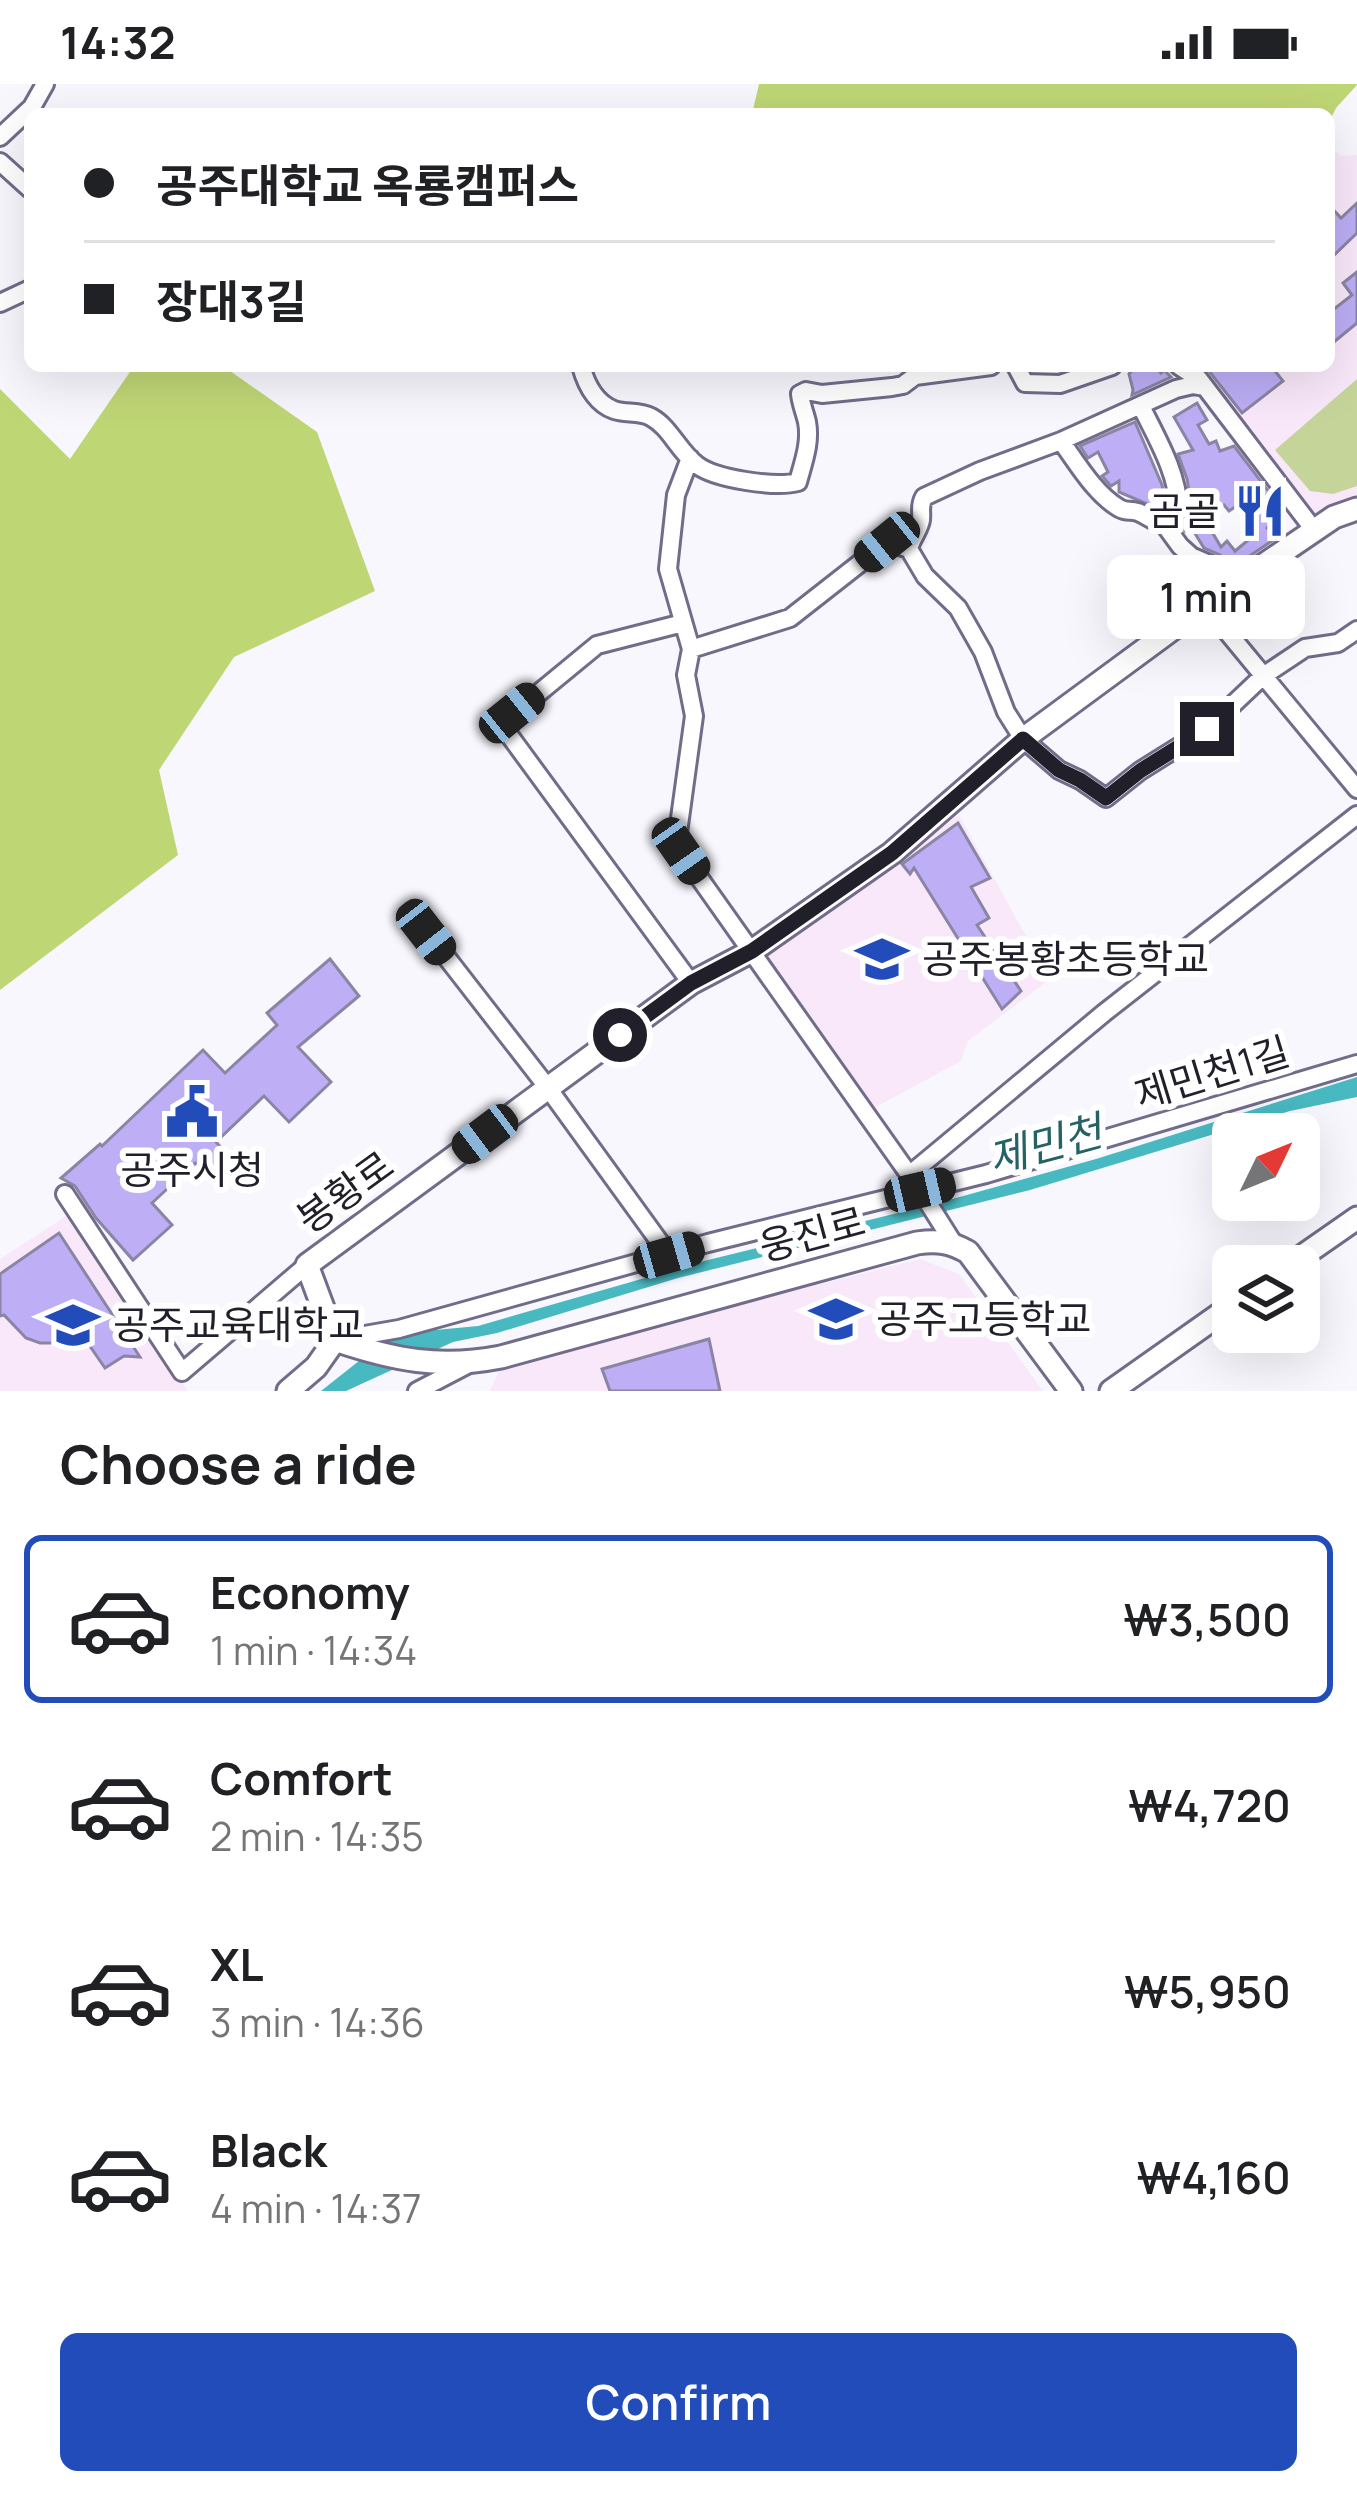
<!DOCTYPE html>
<html lang="en">
<head>
<meta charset="utf-8">
<style>
	:root { --surface:#fff; --page:#f2f2f2; --text:#202124; --muted:#757577; --line:#e0e0e0; --accent:#214cba }
	body { margin:0; font-family:Manrope,"Noto Sans KR",sans-serif; background:var(--page); color:var(--text); height:100vh; display:flex; flex-direction:column; font-size:45px; white-space:nowrap }
	* { box-sizing:border-box; margin:0 }
	p { font-size:39px; color:var(--muted) }
	.icon { flex:none; width:66px; height:66px; fill:none; stroke:currentColor; stroke-width:2; stroke-linecap:round; stroke-linejoin:round }
	.map { position:relative; height:1307px; overflow:hidden }
	.details { display:flex; flex-direction:column; background:var(--surface); flex:1 }
	.details>* { flex:none }
	.banner { position:absolute; left:24px; top:24px; width:1311px; height:264px; border-radius:18px; box-shadow:0 12px 48px #0002; display:grid; align-content:center; height:264px; padding:0 60px; background:var(--surface) }
	.needle { width:78px; rotate:47deg }
	.buttons { position:absolute; left:1212px; top:1029px; display:grid; gap:24px }
	.buttons a { display:grid; place-items:center; width:108px; height:108px; border-radius:18px; background:var(--surface); box-shadow:0 12px 48px #0002; font-size:60px }
	.end { position:absolute; width:54px; height:54px; margin:-27px; border:15px solid #211f2a; background:#fff; box-shadow:0 0 0 6px #fff }
	.from { border-radius:50% }
	.bubble { position:absolute; height:84px; border-radius:18px; background:var(--surface); box-shadow:0 12px 48px #0002; font-size:39px; font-weight:600; line-height:84px; text-align:center }
	.car { position:absolute; width:36px; height:72px; margin:-36px -18px; border-radius:15px; box-shadow:0 0 9px 3px #0007; background:linear-gradient(#222 24%,#8ab4d8 0 40%,#222 0 76%,#8ab4d8 0 86%,#222 0) }
	.banner b { display:flex; align-items:center; gap:42px; height:114px; font-size:45px }
	.banner b+b { border-top:3px solid var(--line) }
	.banner i { width:30px; height:30px; background:var(--text) }
	ul { padding:0; list-style:none }
	li { display:flex; align-items:center; gap:36px; height:168px; margin:0 24px 18px; padding:0 36px; border:6px solid transparent; border-radius:18px }
	li div { flex:1 }
	li b { display:block; font-size:45px }
	li em { font-style:normal; font-weight:600 }
	li.active { border-color:var(--accent) }
	li>.icon { width:108px; height:108px; stroke-width:1.5 }
	h2 { padding:0 60px; font-size:54px; line-height:144px }
	.cta { display:flex; gap:24px; margin-top:auto; padding:24px 60px }
	.cta a { flex:1; height:138px; border-radius:18px; background:var(--accent); color:#fff; font-size:48px; font-weight:600; line-height:138px; text-align:center }
	.status { display:flex; justify-content:space-between; align-items:center; height:84px; padding:0 60px; background:var(--surface); direction:ltr }
	.status svg { height:33px; fill:currentColor }
	.map>svg:first-child { display:block }
</style>
</head>
<body>
<div class="status"><b>14:32</b><svg viewBox="0 0 49 12"><path d="M0 12V9h3v3zM5 12V6h3v6zM10 12V3h3v9zM15 12V0h3v12zM26 1h20v11H26zM47 4h2v5h-2z"/></svg></div>
<div class="map">
<svg width="1357" height="1307" viewBox="0 0 1357 1307">
	<rect width="100%" height="100%" fill="#f8f7fe"/>
	<!-- education -->
	<path fill="#f9e8fa" d="M1329,61l12,11 16,-1v350l-44,15 -106,-138 -9,-16h131z
		M959,731l91,164 -82,62 -7,20 -87,47 -109,-153z
		M74,1127l114,180h-188v-132z
		M920,1175l39,15 84,117h-553l12,-27z"/>
	<!-- green -->
	<path fill="#c5d59a" d="M1357,295v107l-24,8 -23,-3 -35,-41z"/>
	<!-- forest -->
	<path fill="#bfd675" d="M759,0h598v1l-21,23 -7,14v-8h-577z
		M134,282h89l94,66 58,159 -141,66 -75,113 19,85 -178,135v-601l70,70z"/>
	<!-- water -->
	<path fill="#49b9c1" d="M1357,993v20l-67,14 -260,79 -352,88 -181,55 -44,9 -107,49h-25l72,-57 85,-8 226,-65 234,-58 158,-44z"/>
	<!-- building -->
	<path fill="#bdaef6" stroke="#8a85a3" stroke-width="3" fill-rule="evenodd" d="M1357,119v30l-28,27v-55l12,13z
		M1357,188v51l-28,23v-33l23,-18 -9,-12z
		M1136,282h19l6,7 3,-3 7,7 -39,18 1,-5 -4,-16z
		M1205,282h66l12,15 -41,32z
		M1197,319l10,17 -9,5 11,19 7,-3 4,10 14,-5 48,63 -15,19 9,10 -44,30 -12,-13 -16,-7 -13,-21 -6,4 -4,-5 9,-11 2,-6 -5,-30 -9,-25 15,-4 -19,-33zM1224,421l5,6 6,-4 21,20 -7,6 3,4 -17,14 -8,-10 -6,6 -16,-27z
		M1135,338l27,63 4,20 -5,5 -42,-18v-11l-8,5 -9,-10 6,-4 -10,-20 -10,6 -8,-12z
		M958,739l32,55 -19,9 18,31 -12,7 44,66 -19,18 -88,-141 -4,6 -8,-10z
		M330,875l29,37 -61,51 33,35 -42,40 -25,-26 -48,46 18,19 -21,20 -18,-18 -43,40 20,22 -39,35 -37,-42 -21,-32 -14,-8 39,-34 2,2 101,-96 22,23 52,-48 -10,-12z
		M59,1149l81,124 -16,-1 -19,12 -27,-39 -24,14h-14l-14,-5 -22,-23 -4,1v-42z
		M709,1255l11,52h-110l-8,-22z"/>
	<g fill="none" stroke-linecap="round" stroke-linejoin="round">
		<!-- minor casing -->
		<g stroke="#716c89" stroke-width="22">
			<path id="minor" d="M0,53l32,-30 13,-23
				M0,78l30,27
				M0,219l30,-14
				M581,282c5,18 14,37 33,44 11,4 26,1 37,7 19,10 28,35 46,48 18,14 79,23 101,17 5,-19 13,-39 9,-60 -2,-9 -6,-18 -7,-28l6,-3 16,3 70,-7 11,-2 12,-9 76,-10
				M1016,282l9,17 35,1 52,-18
				M1179,282l20,13 115,151
				M1205,303l-12,-2 -17,4 -115,52 -81,30 -56,26c-5,9 -2,13 -3,23 -1,9 -10,19 -12,29l16,27 33,32 25,44 23,60 17,27 36,31 21,10 26,18 34,-27 67,-42 56,-53 42,-28 33,-5 19,-13
				M1141,322c16,33 36,65 38,104l-15,14
				M1061,357c16,22 34,53 58,67 9,5 10,1 19,4 10,4 15,10 26,12l16,22 11,10 23,10 17,20
				M690,374l-14,37 -8,74 23,80 -5,26 8,41 -17,124 4,12 239,338 34,54
				M1205,521l152,184
				M683,539l-86,22 -96,79 190,259
				M691,565l99,-31 97,-76 22,7
				M426,847l122,157 121,167
				M908,1092l196,-163 253,-198
				M65,1110l117,178 125,-107
				M336,1256l63,-11 309,-86 278,-69 371,-110
				M417,1307l52,-27"/>
		</g>
		<!-- major casing -->
		<g stroke="#716c89" stroke-width="27">
			<path id="major" d="M1288,1182l69,-48
				M335,1256l-28,-75 384,-282 61,-32 140,-98 131,-114 182,-134 129,-88 23,-8
				M288,1307l28,-24 19,-27c59,20 105,29 166,17l416,-114c21,-3 33,-1 51,9l103,139
				M1111,1307l122,-86"/>
		</g>
		<!-- minor -->
		<use href="#minor" stroke="#fff" stroke-width="16"/>
		<!-- major -->
		<use href="#major" stroke="#fff" stroke-width="21"/>
	</g>
	<g fill="none" stroke-linecap="round" stroke-linejoin="round">
		<!-- route -->
		<path stroke="#211f2a" stroke-width="15" d="M620,951l71,-52 61,-32 140,-98 131,-114 36,31 21,10 26,18 34,-27 67,-42"/>
	</g>
	<!-- icons -->
	<defs>
		<g id="restaurant-bare" transform="scale(4.14)"><path d="M-5-6h1v4h1v-4h1v4h1v-4h1v5L-1.5 .5V6h-2V.5L-5-1ZM5-6V6H3V1.5H1.5Q1.5-4 5-6Z" fill="#214cba" stroke="#fff" stroke-width="2.5" paint-order="stroke"/></g>
		<g id="school-bare" transform="scale(4.14)"><path d="M0-5L7-2L0 1L-7-2ZM-4 1L0 2.5L4 1V4Q0 6-4 4Z" fill="#214cba" stroke="#fff" stroke-width="2.5" paint-order="stroke"/></g>
		<g id="civic-bare" transform="scale(4.14)"><path d="M-.6-6.5H3V-4.5H.6V-3L4-1V1h2V6H-6V1h2V-1L-.6-3ZM-1.2 2.5V6h2.4V2.5Z" fill="#214cba" stroke="#fff" stroke-width="2.5" paint-order="stroke"/></g>
		<g id="university-bare" transform="scale(4.14)"><path d="M0-5L7-2L0 1L-7-2ZM-4 1L0 2.5L4 1V4Q0 6-4 4Z" fill="#214cba" stroke="#fff" stroke-width="2.5" paint-order="stroke"/></g>
	</defs>
	<g fill-rule="evenodd">
		<use href="#restaurant-bare" x="1260" y="427"/>
		<use href="#school-bare" x="882" y="875"/>
		<use href="#civic-bare" x="192" y="1028"/>
		<use href="#school-bare" x="836" y="1235"/>
		<use href="#university-bare" x="73" y="1241"/>
	</g>
	<g text-anchor="middle" stroke-width="12" stroke-linejoin="round" paint-order="stroke">
		<!-- poi labels -->
		<g font-size="39" fill="#211f2a" stroke="#fff" text-anchor="start">
			<text x="1220" y="441" text-anchor="end">곰골</text>
			<text x="922" y="889">공주봉황초등학교</text>
			<text x="192" y="1100" text-anchor="middle">공주시청</text>
			<text x="876" y="1249">공주고등학교</text>
			<text x="113" y="1255">공주교육대학교</text>
		</g>
		<!-- street labels -->
		<g font-size="39" fill="#211f2a" stroke="#fff">
			<text transform="translate(1212 989) rotate(-17)" y="14">제민천1길</text>
			<text transform="translate(345 1108) rotate(-36)" y="14">봉황로</text>
			<text transform="translate(812 1150) rotate(-15)" y="14">웅진로</text>
		</g>
		<!-- water labels -->
		<g font-size="42" font-style="italic" fill="#256266" stroke="#fff">
			<text transform="translate(1045 1061) rotate(-15)" y="15">제민천</text>
		</g>
	</g>
</svg>
<div class="buttons">
<a><svg class="needle" viewBox="-14 -14 28 28"><path d="M0-13l5 13h-10z" fill="#e53935"/><path d="M0 13l5-13h-10z" fill="#757577"/></svg></a>
<a><svg class="icon" aria-label="layers" viewBox="0 0 24 24"><path d="M12 4l9 5-9 5-9-5zM3 14l9 5 9-5"/></svg></a>
</div>
<i class="end from" style="left:620px;top:951px"></i>
<i class="end" style="left:1207px;top:645px"></i>
<div class="bubble" style="left:1107px;top:471px;width:198px">1 min</div>
<i class="car" style="left:887px;top:458px;rotate:231deg"></i>
<i class="car" style="left:512px;top:629px;rotate:51deg"></i>
<i class="car" style="left:681px;top:767px;rotate:145deg"></i>
<i class="car" style="left:426px;top:848px;rotate:142deg"></i>
<i class="car" style="left:485px;top:1050px;rotate:233deg"></i>
<i class="car" style="left:920px;top:1106px;rotate:77deg"></i>
<i class="car" style="left:669px;top:1171px;rotate:74deg"></i>
<div class="banner">
<b><i class="from"></i>공주대학교 옥룡캠퍼스</b>
<b><i></i>장대3길</b>
</div>
</div>
<section class="details">
<h2>Choose a ride</h2>
<ul>
<li class="active"><svg class="icon" aria-label="car" viewBox="0 0 24 24"><path d="M5 17H2v-5l4-1 3-4h7l3 4 3 1v5h-3M9 17h6M6 11h13"/><circle cx="7" cy="17" r="2"/><circle cx="17" cy="17" r="2"/></svg><div><b>Economy</b><p>1 min · 14:34</p></div><em>₩3,500</em></li>
<li><svg class="icon" aria-label="car" viewBox="0 0 24 24"><path d="M5 17H2v-5l4-1 3-4h7l3 4 3 1v5h-3M9 17h6M6 11h13"/><circle cx="7" cy="17" r="2"/><circle cx="17" cy="17" r="2"/></svg><div><b>Comfort</b><p>2 min · 14:35</p></div><em>₩4,720</em></li>
<li><svg class="icon" aria-label="car" viewBox="0 0 24 24"><path d="M5 17H2v-5l4-1 3-4h7l3 4 3 1v5h-3M9 17h6M6 11h13"/><circle cx="7" cy="17" r="2"/><circle cx="17" cy="17" r="2"/></svg><div><b>XL</b><p>3 min · 14:36</p></div><em>₩5,950</em></li>
<li><svg class="icon" aria-label="car" viewBox="0 0 24 24"><path d="M5 17H2v-5l4-1 3-4h7l3 4 3 1v5h-3M9 17h6M6 11h13"/><circle cx="7" cy="17" r="2"/><circle cx="17" cy="17" r="2"/></svg><div><b>Black</b><p>4 min · 14:37</p></div><em>₩4,160</em></li>
</ul>
<div class="cta"><a>Confirm</a></div>
</section>
</body>
</html>
